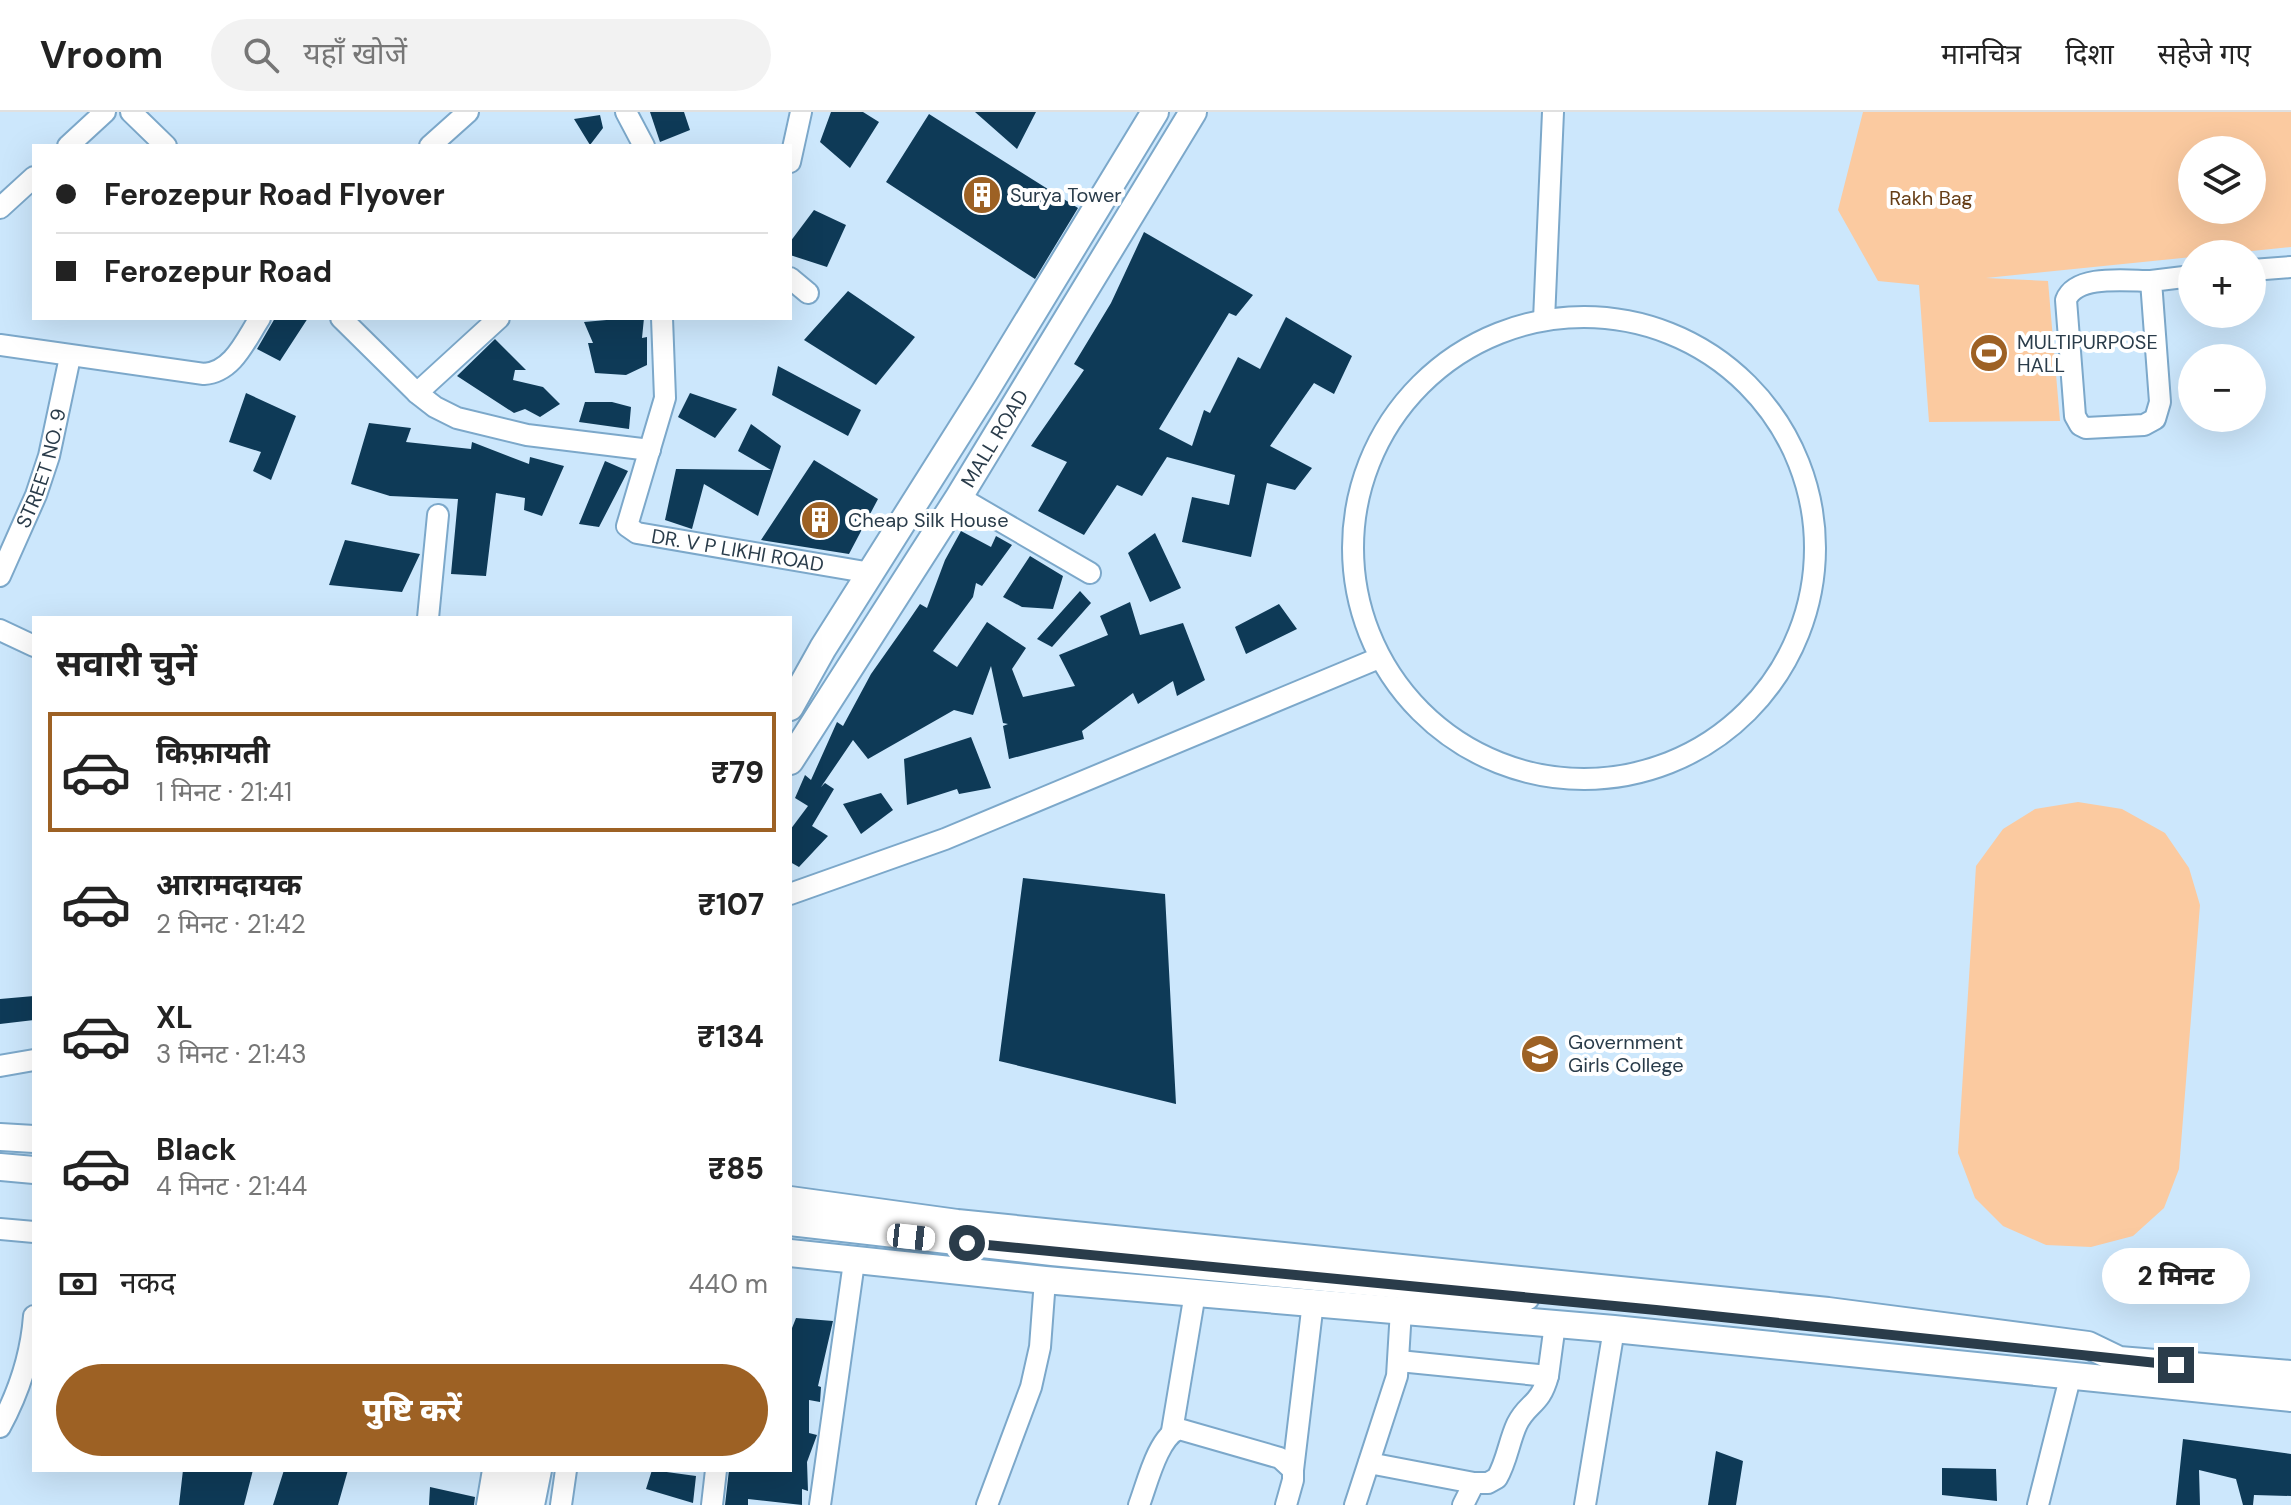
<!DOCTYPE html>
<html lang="hi">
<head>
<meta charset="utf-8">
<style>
	:root { --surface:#fff; --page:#f2f2f2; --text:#222; --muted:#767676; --line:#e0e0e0; --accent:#9d6124 }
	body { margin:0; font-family:"DM Sans","Noto Sans Devanagari",sans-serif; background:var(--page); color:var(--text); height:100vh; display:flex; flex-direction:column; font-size:30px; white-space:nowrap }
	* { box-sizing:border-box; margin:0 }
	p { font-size:26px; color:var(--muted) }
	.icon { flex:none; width:44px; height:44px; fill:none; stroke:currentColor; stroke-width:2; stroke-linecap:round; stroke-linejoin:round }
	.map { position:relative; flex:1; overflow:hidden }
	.sheet { position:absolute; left:32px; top:504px; width:760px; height:856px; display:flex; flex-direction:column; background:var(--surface); border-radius:0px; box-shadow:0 8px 32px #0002 }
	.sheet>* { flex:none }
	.hud { position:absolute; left:32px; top:32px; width:760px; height:176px; border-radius:0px; box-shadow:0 8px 32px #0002; display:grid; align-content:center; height:176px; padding:0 24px; background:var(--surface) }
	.fabs { position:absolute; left:2178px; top:24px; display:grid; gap:16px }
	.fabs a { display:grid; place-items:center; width:88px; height:88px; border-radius:50%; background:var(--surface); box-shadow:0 8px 32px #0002; font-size:40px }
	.end { position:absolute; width:36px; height:36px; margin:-18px; border:10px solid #2a3c4a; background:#fff; box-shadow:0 0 0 4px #fff }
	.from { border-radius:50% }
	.bubble { position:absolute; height:56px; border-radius:28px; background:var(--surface); box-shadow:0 8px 32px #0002; font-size:26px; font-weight:800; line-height:56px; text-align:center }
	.car { position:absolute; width:24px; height:48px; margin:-24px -12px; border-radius:10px; box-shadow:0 0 6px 2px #0007; background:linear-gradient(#fff 24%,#345 0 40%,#fff 0 76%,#345 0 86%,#fff 0) }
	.hud b { display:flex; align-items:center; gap:28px; height:76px; font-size:30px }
	.hud b+b { border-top:2px solid var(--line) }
	.hud i { width:20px; height:20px; background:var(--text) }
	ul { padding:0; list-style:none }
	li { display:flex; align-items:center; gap:24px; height:120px; margin:0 16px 12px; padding:0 8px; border:4px solid transparent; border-radius:0px }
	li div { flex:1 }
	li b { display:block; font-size:30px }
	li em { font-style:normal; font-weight:800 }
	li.selected { border-color:var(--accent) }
	li>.icon { width:72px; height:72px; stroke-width:1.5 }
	h2 { padding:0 24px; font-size:36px; line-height:96px }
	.pay { display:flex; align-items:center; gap:20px; height:88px; padding:0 24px; font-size:30px }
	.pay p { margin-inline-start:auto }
	.cta { display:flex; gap:16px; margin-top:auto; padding:16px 24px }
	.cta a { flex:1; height:92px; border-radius:48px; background:var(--accent); color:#fff; font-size:32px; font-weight:800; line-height:92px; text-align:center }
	header { display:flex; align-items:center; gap:48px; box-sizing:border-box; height:112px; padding:0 40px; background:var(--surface); border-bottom:2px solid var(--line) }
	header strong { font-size:38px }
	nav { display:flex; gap:44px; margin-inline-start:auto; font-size:28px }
	.search { width:560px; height:72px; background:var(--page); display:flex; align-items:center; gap:20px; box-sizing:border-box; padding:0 28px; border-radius:44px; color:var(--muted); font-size:30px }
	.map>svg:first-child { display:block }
</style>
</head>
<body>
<header>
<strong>Vroom</strong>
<div class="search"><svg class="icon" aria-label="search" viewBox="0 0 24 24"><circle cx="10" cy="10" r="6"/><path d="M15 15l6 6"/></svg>यहाँ खोजें</div>
<nav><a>मानचित्र</a><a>दिशा</a><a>सहेजे गए</a></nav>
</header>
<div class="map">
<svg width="2291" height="1393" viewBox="0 0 2291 1393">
	<rect width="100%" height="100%" fill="#cce7fc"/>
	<!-- green -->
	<path fill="#fbcaa0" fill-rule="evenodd" d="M1863,0h428v135l-68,7h-31v3l-206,21 62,3 12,140 -131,1 -10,-137 -41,-4 -40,-71zM2192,38h60v60h-60z
		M2078,690l44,7 43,24 24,35 11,37 -21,264 -15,39 -31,28 -42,11 -45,-2 -43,-19 -28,-28 -17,-45 18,-287 27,-37 32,-20z"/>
	<!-- building -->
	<path fill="#0e3a57" d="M650,0h34l6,18 -30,12z
		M831,0h32l16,10 -29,46 -30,-26z
		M975,0h61l-19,37z
		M929,2l149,94 -43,71 -149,-97z
		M600,3l3,13 -13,17 -16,-26z
		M814,98l32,15 -19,42 -37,-12v-13z
		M1144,120l109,63 -17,21 -7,-3 -70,116 33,17 12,-36 6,3 28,-56 22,12 26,-52 66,39 -18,38 -20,-11 -44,63 42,22 -17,22 -28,-7 -16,74 -69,-15 10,-45 37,8 6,-30 -68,-18 -25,39 -25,-11 -33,50 -46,-24 29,-49 -36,-16 53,-76 -10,-6 37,-61z
		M848,179l67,46 -39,48 -72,-45z
		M275,206h33l-28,43 -23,-12z
		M629,206h15l-2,20 5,-1v28l-21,10 -31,-2 -7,-30h5l-9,-21z
		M495,227l31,31h-11l-2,10 30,7 17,17 -20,13 -15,-8 -11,4 -57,-37z
		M778,254l83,44 -13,26 -76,-41z
		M246,281l50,23 -25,64 -18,-9 8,-19 -32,-10z
		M690,281l47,16 -22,29 -37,-21z
		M585,290h27l19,5 -2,22 -50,-7z
		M369,311l42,5 -5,14 65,7 1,-7 57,22 1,-7 34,9 -22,50 -18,-6 1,-12 -29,-5 -10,83 -35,-2 7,-75 -68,-3 -39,-12z
		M751,312l30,22 -23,70 -54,-32 -12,45 -27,-9 11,-51 95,1 -33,-19z
		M814,348l64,39 -29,55 -88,-14z
		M605,349l23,10 -29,56 -20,-3z
		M961,419l30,16 5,-11 16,9 -30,41 -6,-3 -3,14 -40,54 24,16 30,-45 39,26 -14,21 11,28 52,-11 -16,-31 49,-20 -8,-19 30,-14 10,33 43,-12 22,57 -28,16 -4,-15 -35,23 -5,-11 -51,38 2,8 -75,20 -6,-33 5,-2 -5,-1 -12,-57 -18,49 -19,-5 -86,49 -15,-19 -32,47 4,-4 9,6 -22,37 16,10 -29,31 -9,-5v-32l18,-24 -13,-8 10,-23 6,5 26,-58 6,4 28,-52 36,-51 13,-19 7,4 18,-48z
		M1155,421l26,55 -31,14 -22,-49z
		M345,428l75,14 -18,38 -73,-7z
		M1030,444l33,20 -10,33 -31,-2 -19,-10z
		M1080,479l11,12 -39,44 -15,-8z
		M1279,492l18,25 -51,25 -11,-27z
		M971,625l20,51 -32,6 -2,-5 -50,16 -3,-46z
		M881,681l12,17 -32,24 -18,-30z
		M1023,766l142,16 11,210 -177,-43z
		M34,884v24l-34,4v-25z
		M796,1206l37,3 -15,65 3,1 -1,15 -11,-2v33l8,2 -10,27 1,29 -6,-2v16l-54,-6v6h-23l4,-35h61v-137z
		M2183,1327l108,15v42l-37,-1 -1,10h-10l-7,-26 -37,-9 1,35h-24z
		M1716,1339l27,10 -7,44h-28z
		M1942,1356l54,1 1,32 -55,-6z
		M183,1358h70l-9,35h-65z
		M284,1358h64l-10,35h-65z
		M652,1358l44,6 -3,27 -47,-14z
		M430,1375l45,10 -1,8h-45z"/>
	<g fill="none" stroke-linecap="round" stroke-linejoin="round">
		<!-- minor casing -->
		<g stroke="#7ca8ca" stroke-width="24">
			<g id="minor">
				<path d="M131,0l35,34"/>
				<path d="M626,0l18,34"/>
				<path d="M68,34l37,-34"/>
				<path d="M430,34l38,-34"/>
				<path d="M790,50l11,-50"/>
				<path d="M0,96l34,-31"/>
				<path d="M2252,158l39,-3"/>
				<path d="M790,166l18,15"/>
				<path d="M2151,169c-24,0 -75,-7 -85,19l9,116 5,9 6,3 58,-3 11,-6 5,-17 -9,-121 41,-5"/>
				<circle cx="1584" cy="436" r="231"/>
				<path d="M341,206l76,75 18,14 22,11 70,17 123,15"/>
				<path id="s1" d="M662,206l3,80 -38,128 10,7 234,40"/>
				<path d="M1544,208l9,-208"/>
				<path d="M0,233l204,29c29,-2 41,-33 56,-56"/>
				<path d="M417,281l82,-75"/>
				<path d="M959,385l131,76"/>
				<path id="s2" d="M0,464l36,-81 13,-39 21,-99"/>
				<path d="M428,506l10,-103"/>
				<path d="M0,518l34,16"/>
				<path d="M790,782l155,-55 434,-181"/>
				<path d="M0,954l34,-6"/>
				<path d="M0,1117l34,3"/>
				<path d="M1399,1249l149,15 7,-52"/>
				<path d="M0,1315c19,-35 31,-71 34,-111"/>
				<path d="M1172,1319l23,-138"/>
				<path d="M1369,1351l105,20"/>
				<path d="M1293,1358l20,-168"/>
				<path d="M487,1393l6,-35"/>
				<path d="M561,1393l5,-35"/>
				<path d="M712,1393l4,-35"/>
				<path d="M820,1393l34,-243"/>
				<path d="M987,1393l44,-118 9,-40 5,-67"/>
				<path d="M1139,1393c8,-21 19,-68 40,-76l101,29 13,12v10l-7,25"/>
				<path d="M1355,1393l42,-129 4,-66"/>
				<path d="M1463,1393l11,-22h14l9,-5c10,-17 12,-37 20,-54 11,-22 23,-18 31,-48"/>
				<path d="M1585,1393l29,-176"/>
				<path d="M2038,1393l33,-131"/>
			</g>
		</g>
		<!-- major casing -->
		<g stroke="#7ca8ca" stroke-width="30">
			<g id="major">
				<path d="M790,595l33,-59 161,-255 171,-281"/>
				<path id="s3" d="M790,649l169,-264 234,-385"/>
				<path d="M0,1025l34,2"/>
				<path d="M0,1055l34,3"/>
				<path d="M790,1088l167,23 871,88 260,34 31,15 172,14"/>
				<path d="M790,1110l262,30 474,45"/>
				<path d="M790,1141l255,27 569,49 677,69"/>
				<path d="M509,1393l6,-35"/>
				<path d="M531,1393l7,-35"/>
			</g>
		</g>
		<!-- minor -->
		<use href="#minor" stroke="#fff" stroke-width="20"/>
		<!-- major -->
		<use href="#major" stroke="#fff" stroke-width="26"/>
	</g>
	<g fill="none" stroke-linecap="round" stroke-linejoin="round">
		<!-- route -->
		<path stroke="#2a3c4a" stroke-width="10" d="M967,1131l689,67 520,55"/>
	</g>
	<!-- icons -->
	<defs>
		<g id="building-disc" transform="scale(2)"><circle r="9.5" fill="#9d6124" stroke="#fff"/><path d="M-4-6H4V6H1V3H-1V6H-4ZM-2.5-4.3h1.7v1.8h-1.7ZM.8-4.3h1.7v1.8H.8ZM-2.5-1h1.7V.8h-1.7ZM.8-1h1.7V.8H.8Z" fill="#fff"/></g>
		<g id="stadium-disc" transform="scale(2)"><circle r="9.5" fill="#9d6124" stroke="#fff"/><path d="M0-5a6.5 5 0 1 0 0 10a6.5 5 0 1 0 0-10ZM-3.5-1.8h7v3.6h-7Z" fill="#fff"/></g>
		<g id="university-disc" transform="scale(2)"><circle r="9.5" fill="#9d6124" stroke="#fff"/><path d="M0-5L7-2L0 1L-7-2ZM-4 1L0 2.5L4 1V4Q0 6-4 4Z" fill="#fff"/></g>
	</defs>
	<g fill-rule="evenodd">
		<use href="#building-disc" x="982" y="83"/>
		<use href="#stadium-disc" x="1989" y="241"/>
		<use href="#building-disc" x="820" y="408"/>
		<use href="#university-disc" x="1540" y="942"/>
	</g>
	<g text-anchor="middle" stroke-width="8" stroke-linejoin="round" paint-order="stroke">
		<!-- poi labels -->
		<g font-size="20" fill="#2a3c4a" stroke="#fff" text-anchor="start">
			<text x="1010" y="90">Surya Tower</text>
			<text x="2017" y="237">MULTIPURPOSE<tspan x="2017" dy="23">HALL</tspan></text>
			<text x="848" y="415">Cheap Silk House</text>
			<text x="1568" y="937">Government<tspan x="1568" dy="23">Girls College</tspan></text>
		</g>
		<!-- park labels -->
		<g font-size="20" fill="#653d16" stroke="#fff">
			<text x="1931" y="93">Rakh Bag</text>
		</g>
		<!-- street labels -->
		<g font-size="20" fill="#2a3c4a" stroke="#fff">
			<text dy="7" stroke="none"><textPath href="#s3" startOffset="382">MALL ROAD</textPath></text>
			<text dy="7" stroke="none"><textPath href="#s2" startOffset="116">STREET NO. 9</textPath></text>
			<text dy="7" stroke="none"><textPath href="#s1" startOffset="328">DR. V P LIKHI ROAD</textPath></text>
		</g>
	</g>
</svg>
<div class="fabs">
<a><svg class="icon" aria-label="layers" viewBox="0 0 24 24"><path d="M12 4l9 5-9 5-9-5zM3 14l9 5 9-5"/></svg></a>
<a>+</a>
<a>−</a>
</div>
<i class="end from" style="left:967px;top:1131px"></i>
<i class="end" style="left:2176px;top:1253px"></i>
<div class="bubble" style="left:2102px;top:1136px;width:148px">2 मिनट</div>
<i class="car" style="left:911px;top:1125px;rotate:96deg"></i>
<div class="hud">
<b><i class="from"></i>Ferozepur Road Flyover</b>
<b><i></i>Ferozepur Road</b>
</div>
<section class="sheet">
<h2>सवारी चुनें</h2>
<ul>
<li class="selected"><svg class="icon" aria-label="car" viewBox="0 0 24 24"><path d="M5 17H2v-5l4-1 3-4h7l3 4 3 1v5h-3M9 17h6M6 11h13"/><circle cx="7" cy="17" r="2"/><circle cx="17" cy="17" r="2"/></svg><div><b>किफ़ायती</b><p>1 मिनट · 21:41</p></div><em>₹79</em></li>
<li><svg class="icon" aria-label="car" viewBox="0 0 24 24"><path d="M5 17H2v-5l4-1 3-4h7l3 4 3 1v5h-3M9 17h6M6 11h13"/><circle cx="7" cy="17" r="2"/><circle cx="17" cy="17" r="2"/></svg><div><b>आरामदायक</b><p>2 मिनट · 21:42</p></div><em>₹107</em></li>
<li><svg class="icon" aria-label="car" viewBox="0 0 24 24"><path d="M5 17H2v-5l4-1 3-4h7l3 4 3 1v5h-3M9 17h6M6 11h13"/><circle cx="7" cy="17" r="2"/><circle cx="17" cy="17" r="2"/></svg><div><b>XL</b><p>3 मिनट · 21:43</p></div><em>₹134</em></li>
<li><svg class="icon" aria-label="car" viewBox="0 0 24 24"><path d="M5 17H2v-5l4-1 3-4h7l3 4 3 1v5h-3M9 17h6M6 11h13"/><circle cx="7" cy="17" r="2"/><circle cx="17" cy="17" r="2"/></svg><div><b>Black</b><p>4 मिनट · 21:44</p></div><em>₹85</em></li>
</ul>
<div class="pay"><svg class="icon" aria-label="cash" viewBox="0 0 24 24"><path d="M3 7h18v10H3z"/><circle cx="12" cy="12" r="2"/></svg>नकद<p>440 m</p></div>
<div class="cta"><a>पुष्टि करें</a></div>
</section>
</div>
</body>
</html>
